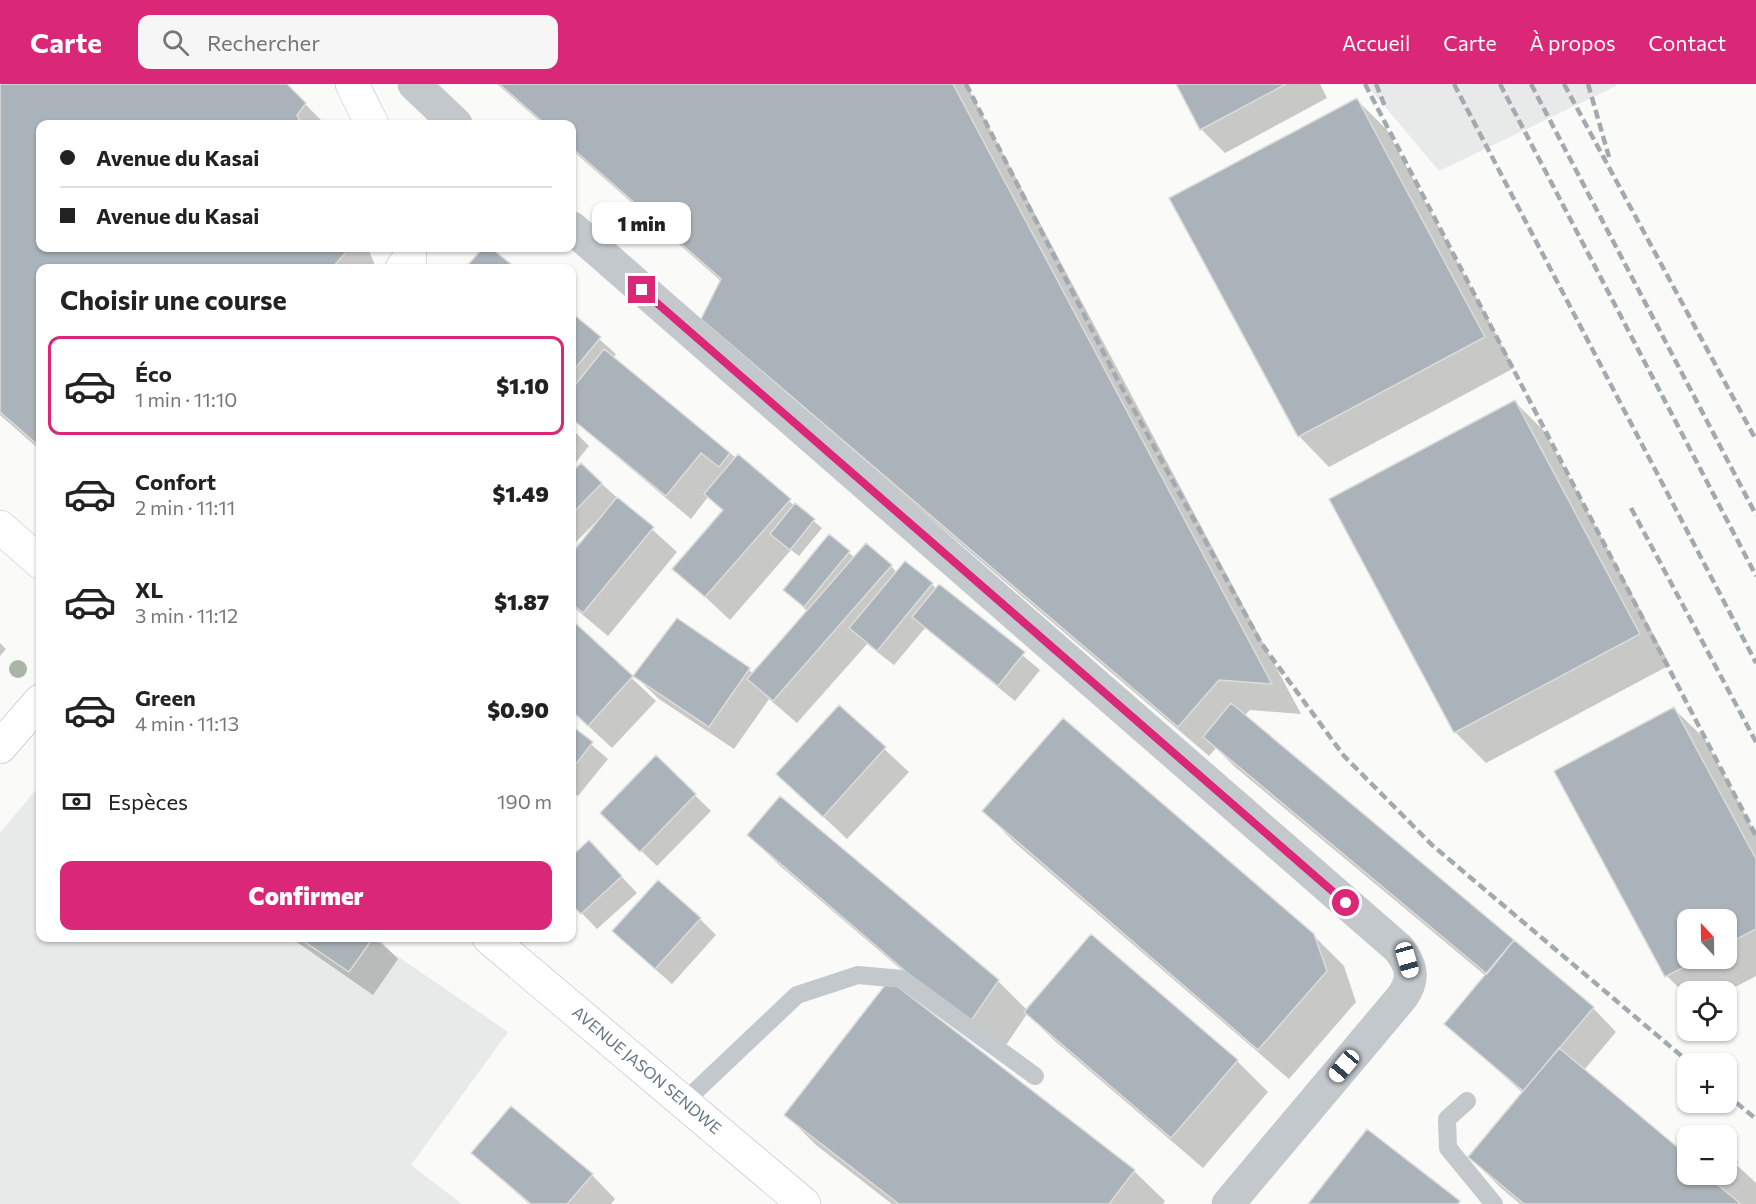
<!DOCTYPE html>
<html lang="fr">
<head>
<meta charset="utf-8">
<style>
	:root { --surface:#fff; --page:#f6f6f6; --text:#222; --muted:#767676; --line:#e0e0e0; --accent:#db2777 }
	body { margin:0; font-family:Commissioner,sans-serif; background:var(--page); color:var(--text); height:100vh; display:flex; flex-direction:column; font-size:22px; white-space:nowrap }
	* { box-sizing:border-box; margin:0 }
	p { font-size:20px; color:var(--muted) }
	.icon { flex:none; width:33px; height:33px; fill:none; stroke:currentColor; stroke-width:2; stroke-linecap:round; stroke-linejoin:round }
	.map { position:relative; flex:1; overflow:hidden }
	.panel { position:absolute; left:36px; top:180px; width:540px; height:678px; display:flex; flex-direction:column; background:var(--surface); border-radius:12px; box-shadow:0 2px 4px #0004 }
	.panel>* { flex:none }
	.top-card { position:absolute; left:36px; top:36px; width:540px; height:132px; border-radius:12px; box-shadow:0 2px 4px #0004; display:grid; align-content:center; height:132px; padding:0 24px; background:var(--surface) }
	.needle { width:39px; rotate:338deg }
	.fabs { position:absolute; left:1677px; top:825px; display:grid; gap:12px }
	.fabs a { display:grid; place-items:center; width:60px; height:60px; border-radius:12px; background:var(--surface); box-shadow:0 2px 4px #0004; font-size:30px }
	.end { position:absolute; width:27px; height:27px; margin:-14px; border:8px solid #db2777; background:#fff; box-shadow:0 0 0 3px #fff }
	.from { border-radius:50% }
	.bubble { position:absolute; height:42px; border-radius:12px; background:var(--surface); box-shadow:0 2px 4px #0004; font-size:20px; font-weight:800; line-height:42px; text-align:center }
	.car { position:absolute; width:18px; height:36px; margin:-18px -9px; border-radius:8px; box-shadow:0 0 4px 2px #0007; background:linear-gradient(#fff 24%,#345 0 40%,#fff 0 76%,#345 0 86%,#fff 0) }
	.top-card b { display:flex; align-items:center; gap:21px; height:57px; font-size:22px }
	.top-card b+b { border-top:2px solid var(--line) }
	.top-card i { width:15px; height:15px; background:var(--text) }
	ul { padding:0; list-style:none }
	li { display:flex; align-items:center; gap:18px; height:99px; margin:0 12px 9px; padding:0 12px; border:3px solid transparent; border-radius:12px }
	li div { flex:1 }
	li b { display:block; font-size:22px }
	li em { font-style:normal; font-weight:800 }
	li.current { border-color:var(--accent) }
	li>.icon { width:54px; height:54px; stroke-width:1.5 }
	h2 { padding:0 24px; font-size:27px; line-height:72px }
	.pay { display:flex; align-items:center; gap:15px; height:66px; padding:0 24px; font-size:22px }
	.pay p { margin-inline-start:auto }
	.action { display:flex; gap:12px; margin-top:auto; padding:12px 24px }
	.action a { flex:1; height:69px; border-radius:12px; background:var(--accent); color:#fff; font-size:24px; font-weight:800; line-height:69px; text-align:center }
	header { display:flex; align-items:center; gap:36px; box-sizing:border-box; height:84px; padding:0 30px; background:var(--accent); color:#fff }
	header strong { font-size:28px }
	nav { display:flex; gap:33px; margin-inline-start:auto; font-size:21px }
	.search { width:420px; height:54px; background:var(--page); display:flex; align-items:center; gap:15px; box-sizing:border-box; padding:0 21px; border-radius:12px; color:var(--muted); font-size:22px }
	.map>svg:first-child { display:block }
</style>
</head>
<body>
<header>
<strong>Carte</strong>
<div class="search"><svg class="icon" aria-label="search" viewBox="0 0 24 24"><circle cx="10" cy="10" r="6"/><path d="M15 15l6 6"/></svg>Rechercher</div>
<nav><a>Accueil</a><a>Carte</a><a>À propos</a><a>Contact</a></nav>
</header>
<div class="map">
<svg width="1756" height="1120" viewBox="0 0 1756 1120">
	<rect width="100%" height="100%" fill="#fafaf8"/>
	<!-- built -->
	<path fill="#e8e9e9" d="M1366,0h250v2l-177,85z
		M40,701v153h331l137,94 -97,133 51,39h-462v-371z"/>
	<!-- shadow -->
	<path fill="#0003" fill-rule="evenodd" d="M0,0h285l40,40h-285v124h328l8,20h-336v182l-40,-35z
		M497,0h469l335,630 -51,-4 -6,6 349,292 23,24 -32,38 104,104h38v-19l30,28v21h-236l-20,-17 -30,-30 53,-64 -77,-69 40,-48 -251,-209 -19,-19 -7,8 -476,-406 -30,-31 19,-37 -150,-132v-26h-29z
		M1177,0h143l7,14 -102,55 -24,-24z
		M1357,16l30,30 127,238 -185,99 -30,-31z
		M485,164h4l25,20h-47z
		M572,231l44,39 -3,4 209,170 -23,28 -8,-6 -61,70 -56,-52 50,-56 -16,-15 -17,22 -119,-100z
		M1515,318l30,30 125,233 -184,98 -31,-31 -124,-232z
		M572,345l17,17 -17,21z
		M581,381l96,87 -69,84 -36,-30v-51l26,-33 -1,-1 -25,25v-74z
		M830,453l25,21 36,8 6,7 35,11 5,6 3,-4 100,84 -25,31 -90,-73 -31,37 -27,-21 -70,79 -28,-24 -35,50 -75,-50 -24,-23 114,-6 4,4 55,-62 -23,-22z
		M572,538l84,79 -44,47 -40,-37z
		M0,559l6,6 -6,7z
		M839,623l70,65 -62,67 -69,-65z
		M1674,625l31,30 51,96v141l-30,16h-38v5l-21,-21 -111,-205zM1688,836h38v38h-38z
		M572,644l36,31 -30,37 -5,-3 -1,2z
		M656,673l55,54 -54,55 -55,-53z
		M984,727l329,124 31,31 12,36 -67,77 -275,-237z
		M572,741l4,5 -4,6z
		M749,751l249,146 29,29 64,-74 146,125 31,31 -65,76 -147,-126 -29,-28 -27,40 -221,-189z
		M589,758l48,51 -40,36 -25,-26v-45z
		M700,835l16,16 -44,49 -42,-37z
		M291,854h86l21,21 -25,36z
		M890,898l244,189 31,30 -2,3h-271l-76,-59 -30,-30z
		M473,1069l119,22 23,24 -4,5h-82z"/>
	<!-- building -->
	<path fill="#aab3b9" stroke="#dcdcda" stroke-width="1.5" d="M0,0h287l19,19 -9,12 4,9h-261v124h310l-18,20h-292v179l-40,-35z
		M499,0h454l319,600 -53,-4 -41,47 -477,-408 20,-40 -149,-131v-24h-27z
		M1176,0h110l-86,46z
		M1357,14l128,239 -187,100 -129,-239z
		M483,164h8l25,20h-51z
		M572,229l29,24 -29,35z
		M604,265l126,104 -11,14 -18,-14 -35,43 -94,-77v-30z
		M1515,316l125,234 -186,99 -125,-234z
		M738,370l53,45 -86,98 -33,-28 51,-59 -19,-16z
		M581,379l21,20 -30,31v-42z
		M617,413l37,30 -71,86 -11,-9v-51z
		M795,419l20,16 -25,31 -20,-16z
		M829,450l21,17 -46,56 -21,-17z
		M866,459l26,22 -119,136 -26,-22z
		M905,477l28,22 -56,68 -28,-23z
		M939,500l86,68 -27,34 -86,-69z
		M677,534l73,50 -41,59 -76,-51z
		M572,536l61,56 -45,50 -16,-15z
		M1231,619l283,237 -27,34 -284,-237z
		M839,621l47,42 -63,70 -47,-43z
		M1674,623l82,152v70l-30,16v-25h-38v38h13l-36,19 -111,-206z
		M1063,634l251,216 13,37 -69,79 -276,-239z
		M572,642l21,16 -21,27z
		M656,671l40,39 -56,58 -40,-39z
		M780,712l219,184 -31,45 -221,-190z
		M589,756l33,36 -41,38 -9,-9v-49z
		M658,796l43,38 -46,51 -43,-38z
		M1091,850l147,126 -67,78 -147,-126z
		M299,854h74l-24,34z
		M1514,856l80,67 -71,84 -79,-67z
		M889,896l246,190 -26,34h-210l-115,-89z
		M1559,964l129,108v18h38v-21l12,9 -20,23 23,19h-217l-56,-47z
		M511,1022l82,68 -26,30h-36l-60,-51z
		M1367,1045l93,72 -2,3h-150z"/>
	<g fill="none" stroke-linecap="round" stroke-linejoin="round">
		<!-- secondary casing -->
		<g stroke="#b3babf" stroke-width="34">
			<path id="secondary" d="M352,0l20,40
				M402,184l8,-10 -1,-10
				M0,443l40,35
				M0,663l40,-46
				M489,854l315,266"/>
		</g>
		<!-- service -->
		<path stroke="#c3c8cc" stroke-width="18" d="M685,1017l112,-106 61,-20 44,4 133,97
			M1467,1017l-20,18 1,29 46,56"/>
		<!-- minor -->
		<path stroke="#c3c8cc" stroke-width="33" d="M414,0l42,40
			M572,144l826,720c14,17 17,31 4,49l-174,207"/>
		<!-- secondary -->
		<use href="#secondary" stroke="#fff" stroke-width="33"/>
		<!-- rail -->
		<path stroke="#a2aab0" stroke-width="4.5" stroke-dasharray="9 4.5" stroke-linecap="butt" d="M966,0l149,291 146,268 83,113 88,89 259,219
			M1365,0l391,752
			M1376,0l10,25
			M1454,0l302,579
			M1500,0l256,492
			M1531,0l225,431
			M1564,0l192,356
			M1588,0l21,73
			M1631,424l125,234
			M1726,1010l30,25"/>
	</g>
	<!-- trees -->
	<circle fill="#aab4a7" cx="18" cy="585" r="9"/>
	<g fill="none" stroke-linecap="round" stroke-linejoin="round">
		<!-- route -->
		<path stroke="#db2777" stroke-width="8" d="M642,206l704,613"/>
	</g>
	<g text-anchor="middle" stroke-width="6" stroke-linejoin="round" paint-order="stroke">
		<!-- street labels -->
		<g font-size="16" fill="#657683" stroke="#fff">
			<text transform="translate(647 986) rotate(40)" y="6">AVENUE JASON SENDWE</text>
		</g>
	</g>
</svg>
<div class="fabs">
<a><svg class="needle" viewBox="-14 -14 28 28"><path d="M0-13l5 13h-10z" fill="#e53935"/><path d="M0 13l5-13h-10z" fill="#767676"/></svg></a>
<a><svg class="icon" aria-label="locate" viewBox="0 0 24 24"><circle cx="12" cy="12" r="6"/><path d="M12 2v4M12 18v4M2 12h4M18 12h4"/></svg></a>
<a>+</a>
<a>−</a>
</div>
<i class="end from" style="left:1346px;top:819px"></i>
<i class="end" style="left:642px;top:206px"></i>
<div class="bubble" style="left:592px;top:118px;width:99px">1 min</div>
<i class="car" style="left:1407px;top:876px;rotate:164deg"></i>
<i class="car" style="left:1344px;top:982px;rotate:220deg"></i>
<div class="top-card">
<b><i class="from"></i>Avenue du Kasai</b>
<b><i></i>Avenue du Kasai</b>
</div>
<section class="panel">
<h2>Choisir une course</h2>
<ul>
<li class="current"><svg class="icon" aria-label="car" viewBox="0 0 24 24"><path d="M5 17H2v-5l4-1 3-4h7l3 4 3 1v5h-3M9 17h6M6 11h13"/><circle cx="7" cy="17" r="2"/><circle cx="17" cy="17" r="2"/></svg><div><b>Éco</b><p>1 min · 11:10</p></div><em>$1.10</em></li>
<li><svg class="icon" aria-label="car" viewBox="0 0 24 24"><path d="M5 17H2v-5l4-1 3-4h7l3 4 3 1v5h-3M9 17h6M6 11h13"/><circle cx="7" cy="17" r="2"/><circle cx="17" cy="17" r="2"/></svg><div><b>Confort</b><p>2 min · 11:11</p></div><em>$1.49</em></li>
<li><svg class="icon" aria-label="car" viewBox="0 0 24 24"><path d="M5 17H2v-5l4-1 3-4h7l3 4 3 1v5h-3M9 17h6M6 11h13"/><circle cx="7" cy="17" r="2"/><circle cx="17" cy="17" r="2"/></svg><div><b>XL</b><p>3 min · 11:12</p></div><em>$1.87</em></li>
<li><svg class="icon" aria-label="car" viewBox="0 0 24 24"><path d="M5 17H2v-5l4-1 3-4h7l3 4 3 1v5h-3M9 17h6M6 11h13"/><circle cx="7" cy="17" r="2"/><circle cx="17" cy="17" r="2"/></svg><div><b>Green</b><p>4 min · 11:13</p></div><em>$0.90</em></li>
</ul>
<div class="pay"><svg class="icon" aria-label="cash" viewBox="0 0 24 24"><path d="M3 7h18v10H3z"/><circle cx="12" cy="12" r="2"/></svg>Espèces<p>190 m</p></div>
<div class="action"><a>Confirmer</a></div>
</section>
</div>
</body>
</html>
